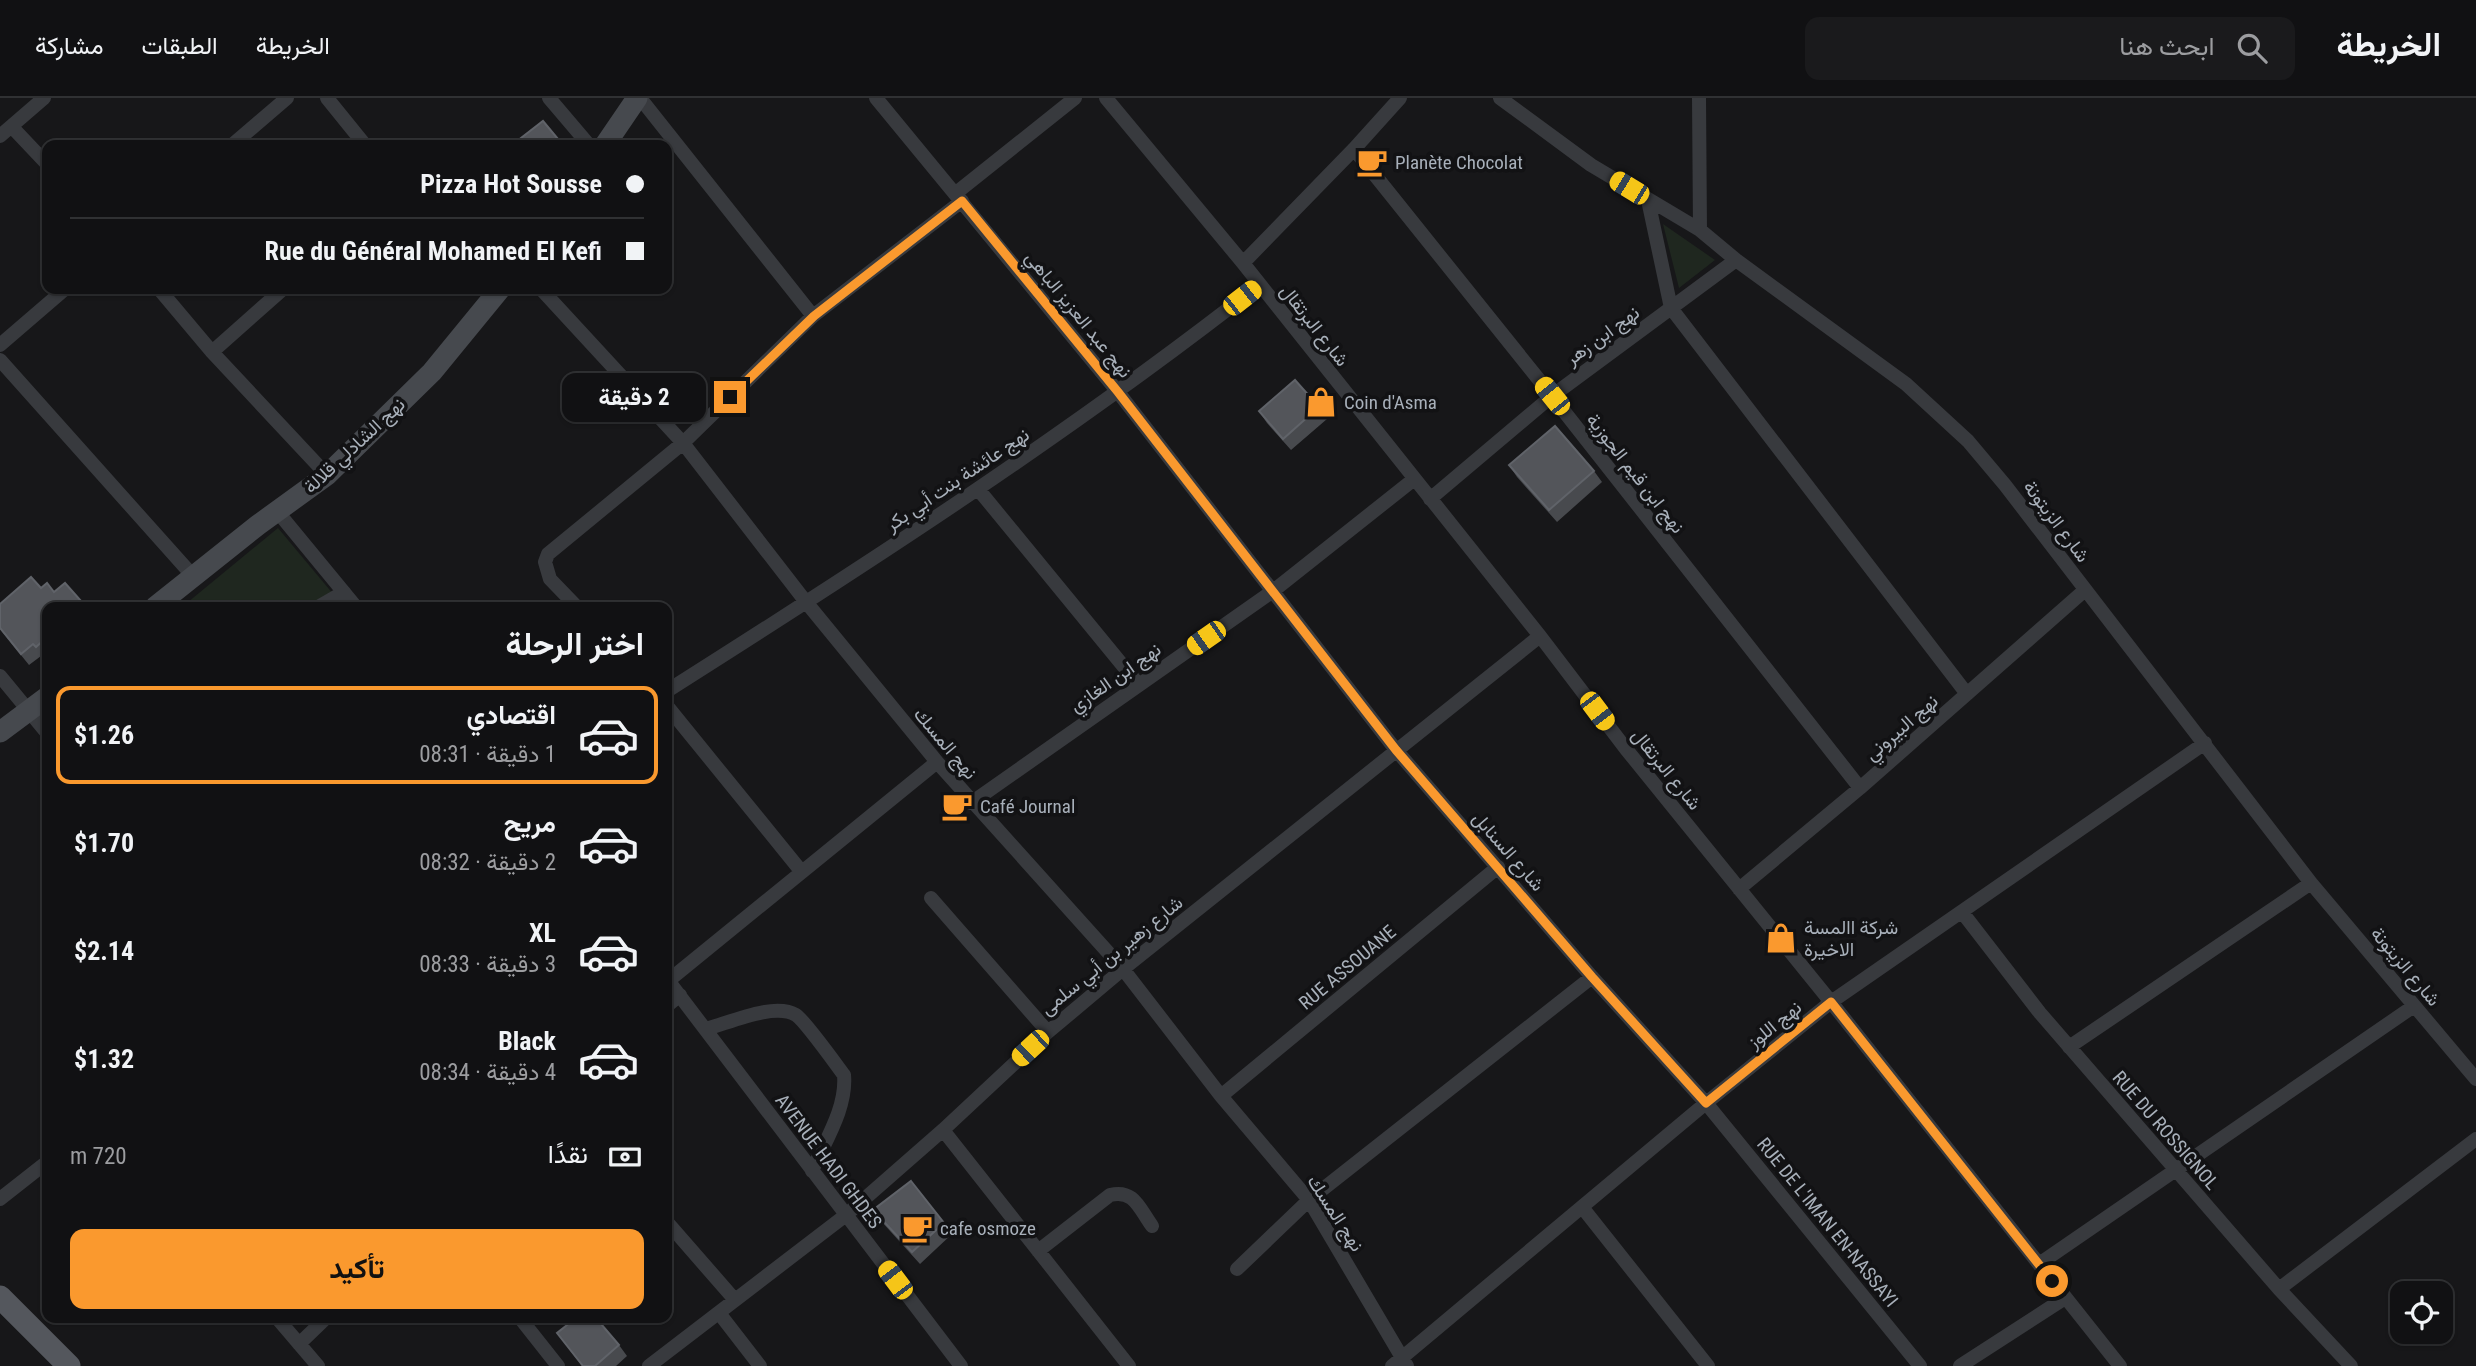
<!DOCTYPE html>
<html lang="ar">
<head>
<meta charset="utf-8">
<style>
	:root { --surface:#111113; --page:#1a1a1c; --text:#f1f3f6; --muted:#9c9da0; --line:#303133; --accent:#fa992e }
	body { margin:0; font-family:"Roboto Condensed",Vazirmatn,sans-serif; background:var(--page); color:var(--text); direction:rtl; height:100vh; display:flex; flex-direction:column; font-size:26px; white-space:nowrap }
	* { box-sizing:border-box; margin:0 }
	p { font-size:23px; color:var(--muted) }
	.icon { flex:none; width:38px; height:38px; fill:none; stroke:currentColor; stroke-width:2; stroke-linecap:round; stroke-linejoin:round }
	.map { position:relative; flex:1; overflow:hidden; direction:ltr }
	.drawer { position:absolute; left:42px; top:504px; width:630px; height:721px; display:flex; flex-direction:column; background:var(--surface); border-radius:14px; box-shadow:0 2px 5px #0004,0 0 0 2px var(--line); direction:rtl }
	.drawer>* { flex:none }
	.banner { position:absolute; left:42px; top:42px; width:630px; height:154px; border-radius:14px; box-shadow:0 2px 5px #0004,0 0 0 2px var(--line); direction:rtl; display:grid; align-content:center; height:154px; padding:0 28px; background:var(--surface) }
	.buttons { position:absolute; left:2390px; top:1183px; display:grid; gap:14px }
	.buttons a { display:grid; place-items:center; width:63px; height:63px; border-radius:14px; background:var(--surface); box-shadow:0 2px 5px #0004,0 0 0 2px var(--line); font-size:35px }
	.end { position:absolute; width:32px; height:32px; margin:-16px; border:9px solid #fa992e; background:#111; box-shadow:0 0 0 4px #111 }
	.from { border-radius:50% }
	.bubble { position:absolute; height:49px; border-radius:14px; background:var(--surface); box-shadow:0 2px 5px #0004,0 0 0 2px var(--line); font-size:23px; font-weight:700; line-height:49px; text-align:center; direction:rtl }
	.car { position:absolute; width:21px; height:42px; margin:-21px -10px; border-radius:9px; box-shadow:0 0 5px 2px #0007; background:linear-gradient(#f5c518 24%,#345 0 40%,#f5c518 0 76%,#345 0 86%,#f5c518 0) }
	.banner b { display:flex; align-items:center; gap:24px; height:66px; font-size:26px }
	.banner b+b { border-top:2px solid var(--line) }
	.banner i { width:18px; height:18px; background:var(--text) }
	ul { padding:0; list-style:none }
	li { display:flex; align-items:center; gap:21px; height:98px; margin:0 14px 10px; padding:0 14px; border:4px solid transparent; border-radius:14px }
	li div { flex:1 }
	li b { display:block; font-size:26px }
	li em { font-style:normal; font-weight:700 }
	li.active { border-color:var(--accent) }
	li>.icon { width:63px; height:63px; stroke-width:1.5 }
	h2 { padding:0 28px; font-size:32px; line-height:84px }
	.pay { display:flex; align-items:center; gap:18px; height:77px; padding:0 28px; font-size:26px }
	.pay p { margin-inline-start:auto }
	.cta { display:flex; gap:14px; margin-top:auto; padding:14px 28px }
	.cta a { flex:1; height:80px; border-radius:14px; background:var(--accent); color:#111; font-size:28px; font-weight:700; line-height:80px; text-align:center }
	header { display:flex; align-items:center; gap:42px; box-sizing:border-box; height:98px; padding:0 35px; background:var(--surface); border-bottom:2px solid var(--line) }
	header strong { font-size:33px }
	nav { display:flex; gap:38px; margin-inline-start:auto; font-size:24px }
	.search { width:490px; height:63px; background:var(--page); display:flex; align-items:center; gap:18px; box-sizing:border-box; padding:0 24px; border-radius:14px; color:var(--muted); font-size:26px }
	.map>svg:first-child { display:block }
</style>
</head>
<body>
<header>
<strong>الخريطة</strong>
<div class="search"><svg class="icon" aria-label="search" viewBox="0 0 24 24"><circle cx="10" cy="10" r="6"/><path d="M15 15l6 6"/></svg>ابحث هنا</div>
<nav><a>الخريطة</a><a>الطبقات</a><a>مشاركة</a></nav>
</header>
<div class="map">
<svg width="2476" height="1268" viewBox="0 0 2476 1268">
	<rect width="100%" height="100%" fill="#171719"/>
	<!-- green -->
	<path fill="#1f271f" d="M1663,126l52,36 -36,28z
		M278,430l66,79h-162z"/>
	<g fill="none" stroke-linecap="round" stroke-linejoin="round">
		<!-- street -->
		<path stroke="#383a3e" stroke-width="14" d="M327,0l38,47
			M549,0l40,47
			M640,0l173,218
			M876,0l242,294 278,358 196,227 114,126 214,263
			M1106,0l137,165 297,373 86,113 205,253 289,364
			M1500,0l91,67 109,65 36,30 170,124 62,57 37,44 306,398 165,196
			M1699,0l1,132
			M12,29l35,37
			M0,38l44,-38
			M232,47l55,-47
			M1354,51l198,247 308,392
			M956,95l119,-95
			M1648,102l23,108 296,386
			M1243,165l111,-114 46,-51
			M159,191l53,63 115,123
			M541,191l142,154 123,159 131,160 186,207 98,127 88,104 98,166
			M0,247l65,-56
			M212,254l71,-63
			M0,262l193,216
			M978,391l160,195
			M1430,401l122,-103 184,-136
			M277,413l79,96
			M235,509h29
			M318,509l26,-15
			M577,509l-27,-28 -5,-17 3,-8 135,-111 130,-127 149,-115
			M0,578l47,57
			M667,593c202,-128 403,-258 592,-406
			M667,608l134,165
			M971,705l302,-212 140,-111
			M1739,791l121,-101 225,-198
			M931,800l117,134
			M1962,814l78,101 239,276 72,77
			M667,881l294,387
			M668,883l269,-219
			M667,908l13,-11
			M706,931c23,-6 68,-27 90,-14 9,6 39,48 48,60 3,33 -19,66 -32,96
			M2069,949l242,-164
			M1221,998l277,-229
			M943,1032l186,236
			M0,1101l47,-37
			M1582,1109l126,159
			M667,1124l68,78
			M1038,1153l72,-56c24,-6 29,13 42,31
			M2039,1166l375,-258
			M1237,1171l72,-69 283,-223
			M2279,1191l197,-150
			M719,1215l41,53
			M277,1220l41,48
			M520,1220l38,48
			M299,1246l27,-26
			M649,1268l197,-151 97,-85 105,-98 75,-63 417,-333
			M1392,1268l314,-263 125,-101 374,-259
			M1960,1268l105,-68"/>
		<!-- secondary -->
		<path stroke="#46494e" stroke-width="21" d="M605,47l32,-47
			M155,509l103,-82 69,-50 105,-103 68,-83
			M0,634l47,-35"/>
		<!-- primary -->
		<path stroke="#54575d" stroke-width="23" d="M0,1199l69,69"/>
	</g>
	<!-- wall -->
	<path fill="#484a4e" d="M1319,309l8,12 -36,31 -24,-27 -8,-12z
		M1509,367l85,6 8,11 -45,40 -40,-45z
		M41,490l40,13 5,6h-39v49l-3,3 -3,-3 -12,9 -29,-36v-25z
		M873,1112l71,13 8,11 -32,30 -39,-43z
		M557,1235l62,12 8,11 -11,10h-34z"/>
	<!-- building -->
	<path fill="#53555a" stroke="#606369" stroke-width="2" d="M543,23l20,24h-51z
		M1295,282l24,27 -36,32 -24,-28z
		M1555,328l39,45 -45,39 -40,-45z
		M31,479l10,11 6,-5 7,9 11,-9 16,18 -6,6h-28v30l-11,10 -3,-3 -12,10 -21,-26v-24z
		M911,1083l33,42 -32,29 -39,-42z
		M576,1220h20l23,27 -24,21h-12l-26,-33z"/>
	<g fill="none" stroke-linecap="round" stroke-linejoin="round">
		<!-- route -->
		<path stroke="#fa992e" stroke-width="9" d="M730,299l84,-81 148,-115 156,191 278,358 196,227 114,126 125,-101 221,279"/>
	</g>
	<!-- icons -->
	<defs>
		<g id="cafe-bare" transform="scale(2.415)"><path d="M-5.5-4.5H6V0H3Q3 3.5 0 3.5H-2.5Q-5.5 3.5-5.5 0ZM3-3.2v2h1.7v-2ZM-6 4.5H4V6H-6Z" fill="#fa992e" stroke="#121214" stroke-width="2.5" paint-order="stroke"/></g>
		<g id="shop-bare" transform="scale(2.415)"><path d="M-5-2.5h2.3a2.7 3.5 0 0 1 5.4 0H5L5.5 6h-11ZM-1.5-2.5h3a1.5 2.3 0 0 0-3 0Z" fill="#fa992e" stroke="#121214" stroke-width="2.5" paint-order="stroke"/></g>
	</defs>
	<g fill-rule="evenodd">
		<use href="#cafe-bare" x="1372" y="64"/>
		<use href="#shop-bare" x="1321" y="304"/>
		<use href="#cafe-bare" x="957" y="708"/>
		<use href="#shop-bare" x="1781" y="840"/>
		<use href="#cafe-bare" x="917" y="1130"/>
	</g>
	<g text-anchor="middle" stroke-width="7" stroke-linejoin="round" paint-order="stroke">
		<!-- poi labels -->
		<g font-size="19" fill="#a8b0ba" stroke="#121214" text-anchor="start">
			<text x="1395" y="71">Planète Chocolat</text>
			<text x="1344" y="311">Coin d'Asma</text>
			<text x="980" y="715">Café Journal</text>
			<text x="1804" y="836">شركة االمسة<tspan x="1804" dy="22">الاخيرة</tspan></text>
			<text x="940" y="1137">cafe osmoze</text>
		</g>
		<!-- street labels -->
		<g font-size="19" fill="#a8b0ba" stroke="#121214">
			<text transform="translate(1079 216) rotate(51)" y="7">نهج عبد العزيز الباهي</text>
			<text transform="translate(1315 227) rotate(52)" y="7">شارع البرتقال</text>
			<text transform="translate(1602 237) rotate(-36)" y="7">نهج ابن زهر</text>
			<text transform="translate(354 347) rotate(-43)" y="7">نهج الشادلي قلالة</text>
			<text transform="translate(1636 375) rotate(52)" y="7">نهج ابن قيم الجوزية</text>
			<text transform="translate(957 381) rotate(-34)" y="7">نهج عائشة بنت أبي بكر</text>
			<text transform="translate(2057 423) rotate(53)" y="7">شارع الزيتونة</text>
			<text transform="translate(1115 579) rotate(-35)" y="7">نهج ابن الغازي</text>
			<text transform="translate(1901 629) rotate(-41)" y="7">نهج البيروني</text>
			<text transform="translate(946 645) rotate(50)" y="7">نهج المسك</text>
			<text transform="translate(1667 671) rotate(51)" y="7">شارع البرتقال</text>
			<text transform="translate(1509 753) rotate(49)" y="7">شارع السنابل</text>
			<text transform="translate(1111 857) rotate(-39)" y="7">شارع زهير بن أبي سلمى</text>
			<text transform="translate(2406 868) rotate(50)" y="7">شارع الزيتونة</text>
			<text transform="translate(1347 869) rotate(-40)" y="7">RUE ASSOUANE</text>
			<text transform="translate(1774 926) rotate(-39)" y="7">نهج اللوز</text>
			<text transform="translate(2166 1032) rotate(49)" y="7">RUE DU ROSSIGNOL</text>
			<text transform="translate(829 1063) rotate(53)" y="7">AVENUE HADI GHDES</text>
			<text transform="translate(1336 1115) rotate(57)" y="7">نهج المسك</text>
			<text transform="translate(1828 1124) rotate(51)" y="7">RUE DE L'IMAN EN-NASSAYI</text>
		</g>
	</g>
</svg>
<div class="buttons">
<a><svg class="icon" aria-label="locate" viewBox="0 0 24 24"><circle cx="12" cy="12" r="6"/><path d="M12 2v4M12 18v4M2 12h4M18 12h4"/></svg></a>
</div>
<i class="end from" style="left:2052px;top:1183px"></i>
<i class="end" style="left:730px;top:299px"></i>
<div class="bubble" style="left:562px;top:275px;width:144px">2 دقيقة</div>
<i class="car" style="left:1629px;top:90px;rotate:301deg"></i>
<i class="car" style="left:1242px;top:200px;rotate:52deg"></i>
<i class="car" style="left:1552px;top:298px;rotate:321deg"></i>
<i class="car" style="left:1206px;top:540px;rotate:235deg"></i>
<i class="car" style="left:1597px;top:613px;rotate:143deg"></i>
<i class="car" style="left:1030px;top:950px;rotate:227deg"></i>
<i class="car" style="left:895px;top:1182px;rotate:323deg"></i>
<div class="banner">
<b><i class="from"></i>Pizza Hot Sousse</b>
<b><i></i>Rue du Général Mohamed El Kefi</b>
</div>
<section class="drawer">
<h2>اختر الرحلة</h2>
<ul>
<li class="active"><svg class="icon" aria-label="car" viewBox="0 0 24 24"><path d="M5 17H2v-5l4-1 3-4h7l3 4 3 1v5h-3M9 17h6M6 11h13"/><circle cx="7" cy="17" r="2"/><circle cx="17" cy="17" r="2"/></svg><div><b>اقتصادي</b><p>1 دقيقة · 08:31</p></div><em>$1.26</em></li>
<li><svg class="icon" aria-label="car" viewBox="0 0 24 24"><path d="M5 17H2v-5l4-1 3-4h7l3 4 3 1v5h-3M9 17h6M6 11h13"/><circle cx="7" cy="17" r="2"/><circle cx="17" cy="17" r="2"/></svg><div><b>مريح</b><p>2 دقيقة · 08:32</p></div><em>$1.70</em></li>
<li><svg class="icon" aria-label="car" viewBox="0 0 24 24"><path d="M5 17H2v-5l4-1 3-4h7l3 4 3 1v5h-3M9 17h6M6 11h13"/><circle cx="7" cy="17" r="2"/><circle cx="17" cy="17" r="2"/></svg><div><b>XL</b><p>3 دقيقة · 08:33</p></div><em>$2.14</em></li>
<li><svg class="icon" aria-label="car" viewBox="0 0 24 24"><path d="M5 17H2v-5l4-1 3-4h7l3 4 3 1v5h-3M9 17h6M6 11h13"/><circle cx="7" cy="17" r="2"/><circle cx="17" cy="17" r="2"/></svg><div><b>Black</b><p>4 دقيقة · 08:34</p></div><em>$1.32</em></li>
</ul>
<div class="pay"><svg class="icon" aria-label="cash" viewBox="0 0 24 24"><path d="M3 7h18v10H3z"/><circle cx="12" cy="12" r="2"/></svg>نقدًا<p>720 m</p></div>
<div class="cta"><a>تأكيد</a></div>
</section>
</div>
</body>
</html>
